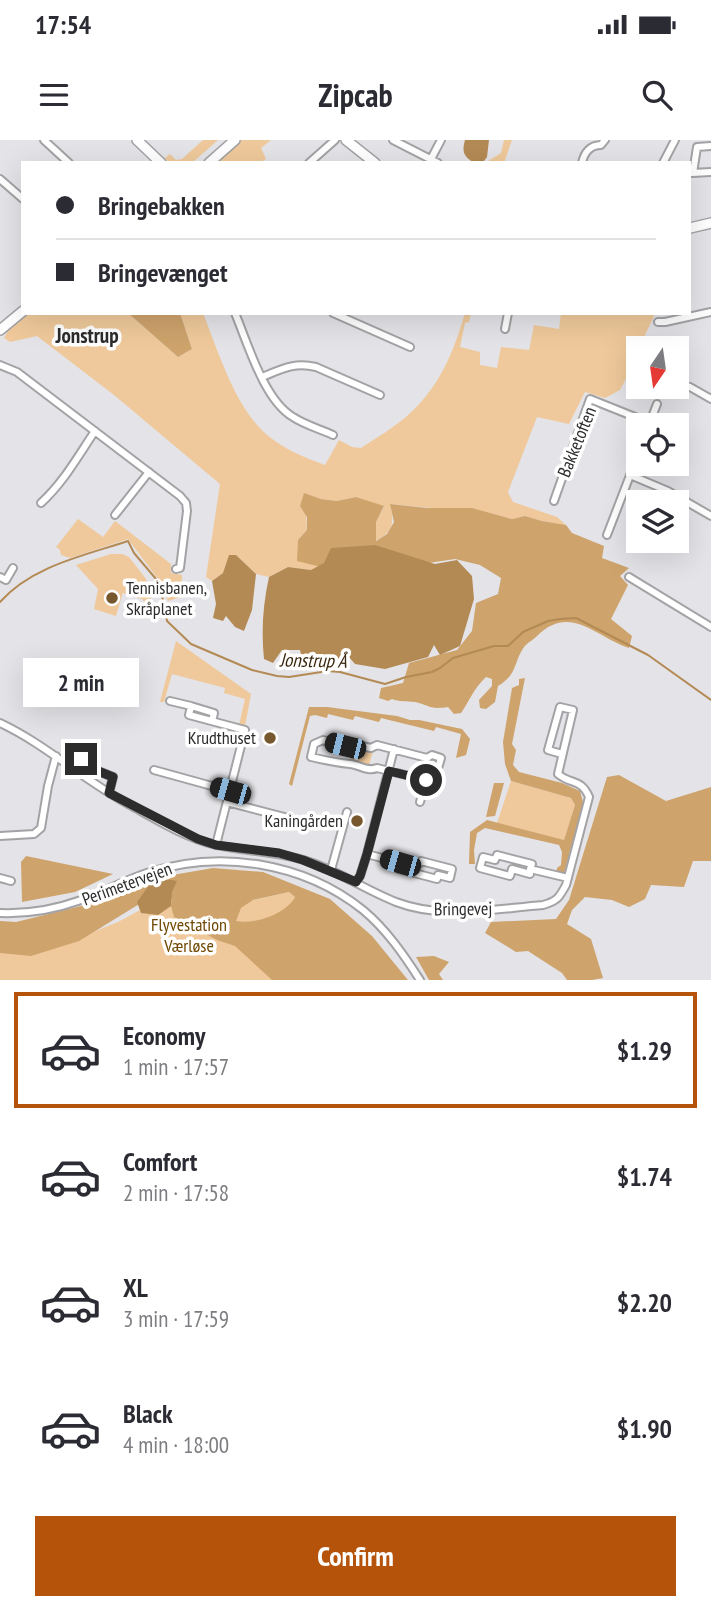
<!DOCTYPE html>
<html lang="en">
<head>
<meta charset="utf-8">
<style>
	:root { --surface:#fff; --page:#f2f2f3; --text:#2b2b33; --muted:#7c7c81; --line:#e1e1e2; --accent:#b45309 }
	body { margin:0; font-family:"PT Sans Narrow",sans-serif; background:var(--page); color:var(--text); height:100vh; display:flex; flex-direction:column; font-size:26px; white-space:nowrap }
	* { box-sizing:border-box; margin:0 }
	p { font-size:23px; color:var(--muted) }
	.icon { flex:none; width:38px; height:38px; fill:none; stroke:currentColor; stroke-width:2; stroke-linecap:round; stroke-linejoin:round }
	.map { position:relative; height:840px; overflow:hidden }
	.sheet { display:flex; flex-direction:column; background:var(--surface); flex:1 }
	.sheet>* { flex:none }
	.guide { position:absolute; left:21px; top:21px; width:670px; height:154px; border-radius:0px; box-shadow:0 7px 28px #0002; display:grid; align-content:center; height:154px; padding:0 35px; background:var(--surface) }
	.needle { width:46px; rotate:193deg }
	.tools { position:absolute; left:626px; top:196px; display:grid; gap:14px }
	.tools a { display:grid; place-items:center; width:63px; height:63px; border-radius:0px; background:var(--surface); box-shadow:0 7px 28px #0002; font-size:35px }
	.end { position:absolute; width:32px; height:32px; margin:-16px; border:9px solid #2c2c2d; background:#fff; box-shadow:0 0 0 4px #fff }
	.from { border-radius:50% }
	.bubble { position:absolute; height:49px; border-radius:0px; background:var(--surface); box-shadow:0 7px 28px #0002; font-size:23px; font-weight:700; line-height:49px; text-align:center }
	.car { position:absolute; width:21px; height:42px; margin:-21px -10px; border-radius:9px; box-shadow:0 0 5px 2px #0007; background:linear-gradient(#222 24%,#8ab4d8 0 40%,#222 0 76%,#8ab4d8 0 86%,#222 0) }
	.guide b { display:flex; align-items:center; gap:24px; height:66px; font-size:26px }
	.guide b+b { border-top:2px solid var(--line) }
	.guide i { width:18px; height:18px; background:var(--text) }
	ul { padding:12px 0 0; list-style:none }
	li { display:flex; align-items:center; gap:21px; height:116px; margin:0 14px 10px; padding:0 21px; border:4px solid transparent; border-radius:0px }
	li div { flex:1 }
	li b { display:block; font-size:26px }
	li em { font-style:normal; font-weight:700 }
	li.active { border-color:var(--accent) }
	li>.icon { width:63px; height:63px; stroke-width:1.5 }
	.button { display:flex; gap:14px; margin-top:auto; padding:14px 35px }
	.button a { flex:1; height:80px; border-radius:0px; background:var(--accent); color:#fff; font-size:28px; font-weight:700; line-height:80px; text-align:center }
	.status { display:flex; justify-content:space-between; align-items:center; height:49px; padding:0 35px; background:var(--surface); direction:ltr }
	.status svg { height:19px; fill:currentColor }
	header { display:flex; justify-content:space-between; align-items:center; height:91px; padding:0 35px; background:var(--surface); font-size:32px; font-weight:700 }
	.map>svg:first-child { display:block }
</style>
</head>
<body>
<div class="status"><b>17:54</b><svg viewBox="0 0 49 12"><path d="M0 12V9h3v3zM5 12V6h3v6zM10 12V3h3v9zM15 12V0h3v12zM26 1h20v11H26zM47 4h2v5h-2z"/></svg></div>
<header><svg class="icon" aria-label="menu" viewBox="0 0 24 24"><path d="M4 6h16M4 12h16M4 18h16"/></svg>Zipcab<svg class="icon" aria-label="search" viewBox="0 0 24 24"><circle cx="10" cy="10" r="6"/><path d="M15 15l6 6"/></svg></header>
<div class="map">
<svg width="711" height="840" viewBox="0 0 711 840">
	<rect width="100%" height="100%" fill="#e4e3e7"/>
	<!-- green -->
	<path fill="#efc99b" d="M203,0h15l-26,23h-23l-4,-5 5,-4 6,6 6,-1z
		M241,0h30l-10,8 5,11 -7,4h-43z
		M504,0h8l-8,23h-19l16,-10z
		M29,173h99l50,44 14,-8 -12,-36h23c15,38 32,94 63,121 17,15 38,23 59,31l14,-25 13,7 9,1c15,-10 32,-20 45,-31 33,-29 47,-63 59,-104h6l-2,9 -4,1 -5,24 20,5v13l17,3 4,-21 28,3 5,-25 25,4 2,-16 94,1 -10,21v13h-6v25l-9,-2 -10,19 -15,8 -20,-6 -16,32 -32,-7 -29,75 5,10 44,15 9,8 -24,-4 -17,-5 -13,3 -19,-5 -102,-10c2,21 4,26 -16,37l1,-19 8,-15 -28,-10 -19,4 -16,-2 -16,-5 2,36 -9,10 20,27 -7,3 -23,-3 -19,10 -13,-3 -20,-19 -13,18 -11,8 -6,-4 14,-93 -106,-89 -77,-59 -27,6 -6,-4 6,-11z
		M78,379l25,18 12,-16 56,43v9l11,2 -1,22 -13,4 -10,-22 -30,-40 -58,19 -9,-3 -1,-5 -4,-3z
		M111,414h11l7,3 17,22 9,36 -13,-16 -19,-6v-1l-7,24 -22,-7 4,-20 -22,-24z
		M176,501l75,53 -6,32 -6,-1 6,-26 -21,-6 1,-5 -53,-14 -8,28h-4z
		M54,544l16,4 -4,14 -16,-4z
		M353,606l20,5 -4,14 -19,-5z
		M511,641l60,17 4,7 -11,36 -67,-18z
		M179,749l75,11 35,-8 6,5 -4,8 -4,2 95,73h-382v-38l40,11 78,-31z"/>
	<!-- forest -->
	<path fill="#cea36c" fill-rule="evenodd" d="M128,173h52l12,36 -14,8z
		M304,353l17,6 16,2 19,-4 28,9 -8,16v19l11,-7 7,-12 -4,-18 37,4h45l40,11 13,-3 17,5 24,4 6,8 32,13 -2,12 27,10 -9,8 8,9 -17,34 21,17 -3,12c-33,-11 -59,-45 -92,-12 -4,4 -10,7 -13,11 -11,16 -6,27 -26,39l-3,16 -9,7 -6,-1 -1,-8 13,-14v-7l-6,-2c-12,11 -16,23 -25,36l-7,1 -6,-7c-20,3 -18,-2 -33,-5 -8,-1 -16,0 -23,-3l-4,2 -9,-3 2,-10 22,-5 6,-20 48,-13 15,-19 4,-28 22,-9 3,-16 -21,-13 -25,-6 -33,5 -101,3 -24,-6 1,-21 9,-10v-13l-7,-11z
		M525,538l-13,66 4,6 -3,15 6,7 43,11 18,8 3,11 -19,72h-8l1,-6 4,-3 1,-13 -3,-7 -74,-17 -8,5 -3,17 1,14h-6l1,-32 17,-12 77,20 11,-35 -4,-7 -60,-17 -6,-17 -2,-22 9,-54 7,-3v-6z
		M309,567h18l70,9 13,4h9l43,9 8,10 -4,16 -10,3 5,-24 -25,-7 -2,4 -53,-13 -2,4 -24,-6 -2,4 -25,-6 -1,4 -12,-3 -5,1 -18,70 -3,-2z
		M619,635l47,26 45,-14v74h-18l-9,26 -33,-2 -6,14 -16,8 -17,-7 -27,-3 -13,13 -5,14 24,15 12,39 -11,2h-25l-5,-7 -34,-22 -12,1 -31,-19 6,-11 65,-3 13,-19 38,-123z
		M494,643h10l-9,33 -9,1z
		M26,716l87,18 -38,18 -53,10 -1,-40z
		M213,728l50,4 67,27 42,37 36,44h-136l-37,-34 -18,-6 -43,-23 -3,-11 1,-7 -18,-4 -75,46 -48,15 -31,-3v-32l16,1 65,-16 74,-28zM289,752l6,5c-9,17 -41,28 -59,24l5,-13 12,-8z
		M434,816l15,6 -10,12 4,6h-14l-13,-23z"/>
	<!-- water -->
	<path fill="#b48a54" d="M465,0h24l-2,17 -3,4 -11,1c-10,-6 -11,-11 -8,-22z
		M375,405l60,19 22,-4 15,16 2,23 -14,47 -20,9 -6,-10 -6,12 -43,12 -30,-5 -7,-8 -19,7 -27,-4 -2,-9h-18l-9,13 -9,-4c-3,-28 -1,-55 5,-82l19,-10 23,3 13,-7 7,-15z
		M229,415h7l20,19 -4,36 -8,21 -9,-4 -9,-11 -3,5 -10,-3 3,-14 -4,-23 11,-8z
		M161,738l16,3 -5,11 -1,14 -13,9 -17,-2 -4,-11 13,-18z"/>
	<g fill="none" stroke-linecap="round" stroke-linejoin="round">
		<!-- stream -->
		<path stroke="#b48a54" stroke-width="2" d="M0,462c32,-36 83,-46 128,-61l6,12 22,26 5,12 6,30 24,23 61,26 25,6 12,1 39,-6 12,1 45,12 21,-7 26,-5 8,-4 13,-10 41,-12h14l15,-14 25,-11 12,-2 16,-1 72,37 63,45"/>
		<!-- street casing -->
		<g stroke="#a3a2a5" stroke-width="10">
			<path id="street" d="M44,0l25,23
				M393,0l45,23
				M431,19l10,-19
				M309,23l26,-23
				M582,23c2,-10 8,-18 19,-18l4,-5
				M663,23l12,-23
				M692,33l19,-1
				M693,33l4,-26 14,-1
				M0,39l23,20
				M235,173c13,31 29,87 58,104 12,8 27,12 40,18
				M333,173l77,34
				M658,182h7l46,-10
				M505,189l3,-16
				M0,225l17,7 163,124 6,7 1,8 -7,57 -4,1
				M262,237c20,-8 32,-15 54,-10l64,28
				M682,245l8,2 21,12
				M649,285l8,-21
				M630,335l38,16 43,25
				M554,361l36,-102 60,24
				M41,363c23,-21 37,-47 54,-72
				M115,375l34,-43
				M607,395l32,-83
				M0,437l6,3 7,-12
				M629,437l82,50
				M170,561l21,5 -2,9 56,15 -29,115
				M191,566l23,7 -2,8
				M0,583c47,22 84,58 130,82 27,15 56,33 86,40 28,6 56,6 84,14 34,9 63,30 96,43 47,18 98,7 147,3 14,-4 16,-7 23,-20l23,-88c-8,-19 -18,-12 -31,-23l15,-64 -13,-3 -12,43 14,4
				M323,600l22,6 7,-2 19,4 6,-3 50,13 5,-3 9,3 -7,24 -57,-14c-10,4 -17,-3 -27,-4 -13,-1 -26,-4 -39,-7l3,-13z
				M81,619l11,3 6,9 15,6 -4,16
				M154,630l76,21
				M227,662l84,22
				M420,662l6,-22
				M0,696l34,-2 7,-6 7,-42 8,-30
				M367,714l33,9 -1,6 38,10 1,-4 12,3 2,-9 -31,-8 -1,2 -19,-5 -1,5
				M530,729v5l-18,-5 -2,7 -30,-8 3,-11 12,3 2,-5 35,9 -2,5 38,9
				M331,730l16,-58
				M0,738l11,3
				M356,742l4,-6 7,-22 27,-105
				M0,773c27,1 53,-3 78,-12 24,-8 45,-20 69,-28 72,-24 156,-11 216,37 23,19 41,45 57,70"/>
		</g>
		<!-- secondary casing -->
		<g stroke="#a3a2a5" stroke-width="12">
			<path id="secondary" d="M137,0l24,23
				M346,0l29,23
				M209,23l26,-23
				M690,88l21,-5
				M0,190l23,-19"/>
		</g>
		<!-- street -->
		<use href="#street" stroke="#fff" stroke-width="6"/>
		<!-- secondary -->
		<use href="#secondary" stroke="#fff" stroke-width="9"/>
	</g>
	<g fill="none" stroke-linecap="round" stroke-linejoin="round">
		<!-- route -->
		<path stroke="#2c2c2d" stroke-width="9" d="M81,619l11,3 6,9 15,6 -4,16 89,46 18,6 63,8 24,7 53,22 4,-6 7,-22 22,-83 37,9"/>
	</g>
	<!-- markers -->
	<g fill="#77572d" stroke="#fff" stroke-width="2.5">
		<circle cx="112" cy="458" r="7"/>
		<circle cx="270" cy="598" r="7"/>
		<circle cx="357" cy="681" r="7"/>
	</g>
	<g text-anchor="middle" stroke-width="7" stroke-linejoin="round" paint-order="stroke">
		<!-- street labels -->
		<g font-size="18" fill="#2c2c2d" stroke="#fff">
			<text transform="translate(577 302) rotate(-68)" y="6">Bakketoften</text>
			<text transform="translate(127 744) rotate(-20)" y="6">Perimetervejen</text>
			<text transform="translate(463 769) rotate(-1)" y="6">Bringevej</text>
		</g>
		<!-- poi labels -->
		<g font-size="18" fill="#2c2c2d" stroke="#fff" text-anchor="end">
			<text x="126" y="454" text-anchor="start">Tennisbanen,<tspan x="126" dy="21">Skråplanet</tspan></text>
			<text x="256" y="604">Krudthuset</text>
			<text x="343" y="687">Kaningården</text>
		</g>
		<!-- park labels -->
		<g font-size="18" fill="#704700" stroke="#fff">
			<text x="189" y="791">Flyvestation<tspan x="189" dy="21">Værløse</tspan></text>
		</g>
		<!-- water labels -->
		<g font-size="19" font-style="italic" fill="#3a270e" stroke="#fff">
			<text transform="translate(313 520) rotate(1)" y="7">Jonstrup Å</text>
		</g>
		<!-- quarter labels -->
		<g font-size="21" font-weight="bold" fill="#2c2c2d" stroke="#fff">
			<text x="87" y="203">Jonstrup</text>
		</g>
	</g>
</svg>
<div class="tools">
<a><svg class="needle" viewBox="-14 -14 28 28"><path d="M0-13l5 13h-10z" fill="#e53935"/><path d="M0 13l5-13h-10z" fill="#7c7c81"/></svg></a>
<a><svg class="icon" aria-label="locate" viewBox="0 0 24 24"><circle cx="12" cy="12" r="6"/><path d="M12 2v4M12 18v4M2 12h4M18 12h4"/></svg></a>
<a><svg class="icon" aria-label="layers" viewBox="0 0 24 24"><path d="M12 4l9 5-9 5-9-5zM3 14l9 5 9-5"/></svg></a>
</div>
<i class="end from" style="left:426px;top:640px"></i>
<i class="end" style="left:81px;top:619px"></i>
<div class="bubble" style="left:23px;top:518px;width:116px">2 min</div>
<i class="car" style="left:345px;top:606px;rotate:284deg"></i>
<i class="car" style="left:230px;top:651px;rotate:286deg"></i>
<i class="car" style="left:400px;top:723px;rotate:286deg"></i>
<div class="guide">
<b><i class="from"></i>Bringebakken</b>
<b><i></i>Bringevænget</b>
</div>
</div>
<section class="sheet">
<ul>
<li class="active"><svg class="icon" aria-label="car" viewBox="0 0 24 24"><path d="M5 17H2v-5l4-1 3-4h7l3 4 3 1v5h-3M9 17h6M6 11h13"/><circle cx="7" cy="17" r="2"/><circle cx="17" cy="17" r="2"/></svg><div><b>Economy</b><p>1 min · 17:57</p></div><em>$1.29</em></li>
<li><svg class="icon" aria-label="car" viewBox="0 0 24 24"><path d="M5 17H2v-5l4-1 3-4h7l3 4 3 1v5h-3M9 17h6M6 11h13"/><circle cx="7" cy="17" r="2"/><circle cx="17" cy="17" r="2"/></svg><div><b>Comfort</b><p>2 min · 17:58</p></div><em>$1.74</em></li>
<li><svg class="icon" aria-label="car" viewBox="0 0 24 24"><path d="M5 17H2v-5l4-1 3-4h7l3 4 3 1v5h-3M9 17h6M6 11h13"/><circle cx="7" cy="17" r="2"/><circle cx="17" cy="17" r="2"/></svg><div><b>XL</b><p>3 min · 17:59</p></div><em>$2.20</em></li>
<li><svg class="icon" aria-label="car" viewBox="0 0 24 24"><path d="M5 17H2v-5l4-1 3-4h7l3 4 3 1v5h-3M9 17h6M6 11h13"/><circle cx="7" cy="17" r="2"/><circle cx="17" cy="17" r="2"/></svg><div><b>Black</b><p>4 min · 18:00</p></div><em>$1.90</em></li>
</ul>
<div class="button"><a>Confirm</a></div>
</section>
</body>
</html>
